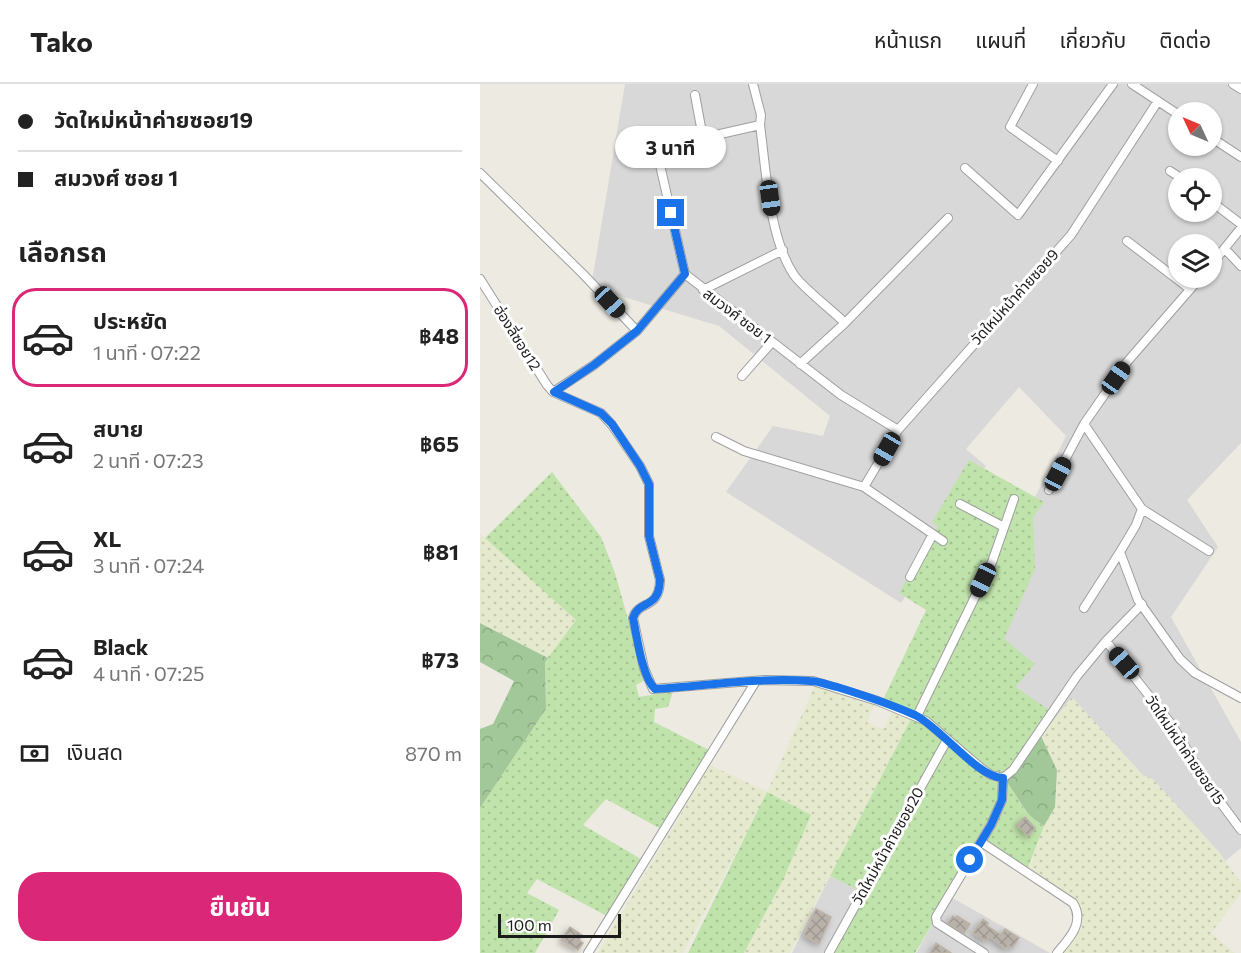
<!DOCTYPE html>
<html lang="th">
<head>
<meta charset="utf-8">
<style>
	:root { --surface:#fff; --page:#f6f6f6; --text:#222; --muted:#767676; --line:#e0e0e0; --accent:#db2777 }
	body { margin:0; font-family:Commissioner,"Noto Sans Thai",sans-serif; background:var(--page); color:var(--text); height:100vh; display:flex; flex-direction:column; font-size:22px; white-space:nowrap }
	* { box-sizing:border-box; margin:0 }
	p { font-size:20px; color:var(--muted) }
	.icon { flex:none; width:33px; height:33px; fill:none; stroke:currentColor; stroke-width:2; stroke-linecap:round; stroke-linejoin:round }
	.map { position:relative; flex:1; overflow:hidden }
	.sheet { display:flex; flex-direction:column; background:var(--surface); width:480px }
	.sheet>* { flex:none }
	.guide { display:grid; align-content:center; height:132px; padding:0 18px; background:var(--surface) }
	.needle { width:39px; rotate:314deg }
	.tools { position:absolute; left:688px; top:18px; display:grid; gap:12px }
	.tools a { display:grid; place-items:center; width:54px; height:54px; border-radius:50%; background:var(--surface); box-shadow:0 2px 4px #0004; font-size:30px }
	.scale { position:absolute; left:18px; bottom:15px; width:123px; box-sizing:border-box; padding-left:6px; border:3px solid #1b1b1b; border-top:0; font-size:16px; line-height:21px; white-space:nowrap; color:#1b1b1b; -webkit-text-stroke:4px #fff; paint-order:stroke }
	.end { position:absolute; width:27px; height:27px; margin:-14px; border:8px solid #1a73e8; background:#fff; box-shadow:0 0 0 3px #fff }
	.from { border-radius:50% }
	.bubble { position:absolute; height:42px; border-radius:21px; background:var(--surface); box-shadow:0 2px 4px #0004; font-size:20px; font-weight:700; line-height:42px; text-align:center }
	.car { position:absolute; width:18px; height:36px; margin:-18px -9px; border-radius:8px; box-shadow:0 0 4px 2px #0007; background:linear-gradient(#222 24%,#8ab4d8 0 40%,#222 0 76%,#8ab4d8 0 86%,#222 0) }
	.guide b { display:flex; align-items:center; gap:21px; height:57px; font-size:22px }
	.guide b+b { border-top:2px solid var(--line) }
	.guide i { width:15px; height:15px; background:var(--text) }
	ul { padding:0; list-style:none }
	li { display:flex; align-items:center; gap:18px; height:99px; margin:0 12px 9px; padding:0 6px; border:3px solid transparent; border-radius:24px }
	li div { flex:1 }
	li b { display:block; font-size:22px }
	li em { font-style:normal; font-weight:700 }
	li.selected { border-color:var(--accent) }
	li>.icon { width:54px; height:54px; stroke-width:1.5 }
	h2 { padding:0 18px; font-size:27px; line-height:72px }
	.pay { display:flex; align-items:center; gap:15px; height:66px; padding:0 18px; font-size:22px }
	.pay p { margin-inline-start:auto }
	.action { display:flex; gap:12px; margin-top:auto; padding:12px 18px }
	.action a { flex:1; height:69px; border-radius:24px; background:var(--accent); color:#fff; font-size:24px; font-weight:700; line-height:69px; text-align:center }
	header { display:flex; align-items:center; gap:36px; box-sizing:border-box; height:84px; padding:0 30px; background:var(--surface); border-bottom:2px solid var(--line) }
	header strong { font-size:28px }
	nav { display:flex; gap:33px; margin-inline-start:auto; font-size:21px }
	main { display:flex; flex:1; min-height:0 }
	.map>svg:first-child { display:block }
</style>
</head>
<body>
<header>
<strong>Tako</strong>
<nav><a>หน้าแรก</a><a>แผนที่</a><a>เกี่ยวกับ</a><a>ติดต่อ</a></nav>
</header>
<main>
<section class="sheet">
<div class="guide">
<b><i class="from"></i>วัดใหม่หน้าค่ายซอย19</b>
<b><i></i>สมวงศ์ ซอย 1</b>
</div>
<h2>เลือกรถ</h2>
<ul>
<li class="selected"><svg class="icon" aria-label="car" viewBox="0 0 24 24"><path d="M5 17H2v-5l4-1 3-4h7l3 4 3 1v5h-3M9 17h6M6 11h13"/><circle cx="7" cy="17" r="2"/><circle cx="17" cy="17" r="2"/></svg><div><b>ประหยัด</b><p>1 นาที · 07:22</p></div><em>฿48</em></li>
<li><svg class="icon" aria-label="car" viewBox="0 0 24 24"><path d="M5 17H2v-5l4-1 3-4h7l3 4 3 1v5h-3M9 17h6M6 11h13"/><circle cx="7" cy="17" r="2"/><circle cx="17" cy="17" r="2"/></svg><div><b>สบาย</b><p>2 นาที · 07:23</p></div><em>฿65</em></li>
<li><svg class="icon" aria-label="car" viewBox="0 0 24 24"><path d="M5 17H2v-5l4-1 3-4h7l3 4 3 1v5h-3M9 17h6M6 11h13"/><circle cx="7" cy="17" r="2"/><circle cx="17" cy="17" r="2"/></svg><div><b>XL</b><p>3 นาที · 07:24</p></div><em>฿81</em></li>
<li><svg class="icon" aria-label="car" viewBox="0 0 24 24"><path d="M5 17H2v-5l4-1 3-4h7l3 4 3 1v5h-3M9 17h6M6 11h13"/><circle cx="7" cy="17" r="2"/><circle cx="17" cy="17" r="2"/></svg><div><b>Black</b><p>4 นาที · 07:25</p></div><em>฿73</em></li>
</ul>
<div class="pay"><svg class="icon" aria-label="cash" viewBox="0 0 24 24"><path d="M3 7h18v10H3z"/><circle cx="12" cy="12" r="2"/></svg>เงินสด<p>870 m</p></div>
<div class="action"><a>ยืนยัน</a></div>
</section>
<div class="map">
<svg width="761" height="869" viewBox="0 0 761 869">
	<defs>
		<pattern id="farmland-dots" width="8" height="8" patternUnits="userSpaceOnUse" patternTransform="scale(1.5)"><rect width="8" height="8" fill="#e5eace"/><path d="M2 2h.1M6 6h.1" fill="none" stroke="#c4c8b0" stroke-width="1.8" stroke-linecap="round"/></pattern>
		<pattern id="grass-dots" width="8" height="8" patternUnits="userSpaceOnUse" patternTransform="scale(1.5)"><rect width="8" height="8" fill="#c0e3ab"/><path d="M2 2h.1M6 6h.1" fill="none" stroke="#a4c293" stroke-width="1.8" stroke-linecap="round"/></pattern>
		<pattern id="forest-crowns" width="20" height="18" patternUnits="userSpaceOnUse" patternTransform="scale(1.5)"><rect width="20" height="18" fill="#a2c899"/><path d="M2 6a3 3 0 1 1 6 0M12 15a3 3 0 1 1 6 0" fill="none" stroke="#8bab83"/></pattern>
		<pattern id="building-cross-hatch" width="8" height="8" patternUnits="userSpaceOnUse" patternTransform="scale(1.5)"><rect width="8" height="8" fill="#b8b2ab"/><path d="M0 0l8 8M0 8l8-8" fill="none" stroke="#9e9893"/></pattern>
		<filter id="shadow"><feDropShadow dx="-2.5" dy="2.5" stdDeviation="3" flood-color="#0004"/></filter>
	</defs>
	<rect width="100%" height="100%" fill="#eceae1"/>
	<!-- residential -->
	<path fill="#d9d8d8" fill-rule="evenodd" d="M145,0h616v359l-54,57 31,47 -47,70 70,125v106l-24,20 -238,-201 47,-152 40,-79 -47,-49 -53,62 20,17 -85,137 -175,-111 47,-66 50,10 7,-20 -111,-90 -128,-39zM699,28h33v34h-33zM699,94h33v34h-33zM699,160h33v34h-33z
		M350,792l32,16 -33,61h-37z
		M469,812l101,57h-134z"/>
	<!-- farmland -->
	<path fill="url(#farmland-dots)" d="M0,450l97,85 -29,39 -68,-35z
		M335,602l59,20 -7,17 17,6 8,-17 19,7 -121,234h-46l39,-73 -15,-88 -85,161h-85l112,-188 57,27z
		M592,613l71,78 10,4 66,73 22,31v10l-30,40 24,20h-171l18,-26 -1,-20 -6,-6 -46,-31 13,-40 13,-23 2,-37 -16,-34z"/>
	<!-- grass -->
	<path fill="url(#grass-dots)" d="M489,376l75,42 -11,15 2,52 -31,70 31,25 -19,23 33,23 -38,75c8,17 16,32 33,41l-18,47 -45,-30 -66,110h-86l33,-61 -32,-16 83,-161 -31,-13 44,-92 -27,-17 39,-67 -6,-4z
		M72,388l49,65 14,36 30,107 -9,5 3,12 34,-6 -5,16 -13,2 -1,13 55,28 -48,79 -55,-30 -23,26 58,34 -34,57 -70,-37 -10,14 32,17 -24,43h-55v-145l66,-99 -1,-47 31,-42 -91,-82z
		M287,708l44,23 -28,65 -39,73h-56z"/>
	<!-- forest -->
	<path fill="url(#forest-crowns)" d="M0,539l68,35 -3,4 1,47 -66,99v-79l13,-5 21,-43 -34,-19z
		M556,651l5,1 16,34 -2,37 -11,19c-24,-13 -24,-31 -41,-48z"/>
	<!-- building -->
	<path fill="url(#building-cross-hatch)" stroke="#bcb2a5" stroke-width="1.5" filter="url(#shadow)" d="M545,733l10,11 -7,8 -11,-11z
		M336,825l15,8 -12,27 -15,-9z
		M473,832l2,2 2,-2 13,8 -6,9 -16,-10z
		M503,835l5,4 -1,3 14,9 4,-6 14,9 -7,10 -4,-3 -2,4 -17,-13 -3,5 -13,-8z
		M90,843l12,8 -3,5 4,3 -5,7 -17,-10z
		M456,859l15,10h-21z"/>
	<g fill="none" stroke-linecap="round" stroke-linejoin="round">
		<!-- minor casing -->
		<g stroke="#9f9f9f" stroke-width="10">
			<path id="minor" d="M273,0l8,31 -1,10 -97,22 -6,5 28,122 156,121 57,35
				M553,0l-23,43 48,34
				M652,0l47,31
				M753,0l8,5
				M215,11l8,43
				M280,41c6,44 9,113 34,150 9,13 38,35 51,48l-45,41
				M732,54l29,19
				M485,84l53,47 95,-131
				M690,87l11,7
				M0,89l103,101 54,57
				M732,118l29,22
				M647,157l63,48
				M745,165l16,17
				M732,180l29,-36
				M720,194l-73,84 -43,62 58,85 -6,16 -16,27 18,48 42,59 15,14 46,25
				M0,195l67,106 6,7 48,21 11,12 28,41 9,18v52l11,44c-1,31 -21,19 -27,38l11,50 9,21 112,-9 48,1 65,20 48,20 55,47 10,7 12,3 10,-8 64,-94 29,-35 36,-37
				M223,206l80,-40
				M365,239l103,-105
				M262,292l30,-34
				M73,308l41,-27 43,-34 48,-57
				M236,353l28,14 120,36 79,54
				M384,403l34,-57 173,-195 87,-134
				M569,406l35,-66
				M480,420l44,23
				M662,425l67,42
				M430,493l23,-43
				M604,524l36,-56
				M626,557l66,84 40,66 29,39
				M437,632l75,-154 22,-63
				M501,758l92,61c12,19 -3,35 -16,50
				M108,869l168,-272
				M349,869l118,-213
				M504,869l-47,-30 -1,-6 55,-92 11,-25 1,-22"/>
		</g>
		<!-- minor -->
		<use href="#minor" stroke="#fff" stroke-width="8"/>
	</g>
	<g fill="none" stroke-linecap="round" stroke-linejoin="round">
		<!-- route -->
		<path stroke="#1a73e8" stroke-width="8" d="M191,129l14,61 -48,57 -43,34 -40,27 47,21 11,11 28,42 9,18v52l11,44c-1,30 -21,19 -27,38 4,18 9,59 22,71 51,-3 104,-12 155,-8 9,0 18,4 27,6 26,8 53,17 78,28 25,12 63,63 88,63l-1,22 -11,25 -21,35"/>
	</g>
	<g text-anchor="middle" stroke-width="6" stroke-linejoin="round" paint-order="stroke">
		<!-- street labels -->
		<g font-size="15" fill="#1b1b1b" stroke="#fff">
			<text transform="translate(535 213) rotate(-48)" y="5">วัดใหม่หน้าค่ายซอย9</text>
			<text transform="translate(257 232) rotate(37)" y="5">สมวงศ์ ซอย 1</text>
			<text transform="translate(37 254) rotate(58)" y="5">ฮ่องลี่ซอย12</text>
			<text transform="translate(705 666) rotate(56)" y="5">วัดใหม่หน้าค่ายซอย15</text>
			<text transform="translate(408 762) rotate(-61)" y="5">วัดใหม่หน้าค่ายซอย20</text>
		</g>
	</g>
</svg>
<div class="tools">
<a><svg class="needle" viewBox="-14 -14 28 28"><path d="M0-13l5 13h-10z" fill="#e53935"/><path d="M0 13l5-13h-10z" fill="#767676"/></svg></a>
<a><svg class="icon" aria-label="locate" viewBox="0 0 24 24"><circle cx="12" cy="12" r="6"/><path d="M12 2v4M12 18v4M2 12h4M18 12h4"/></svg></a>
<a><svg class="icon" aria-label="layers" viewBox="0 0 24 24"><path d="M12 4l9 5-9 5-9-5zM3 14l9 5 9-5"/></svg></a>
</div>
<div class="scale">100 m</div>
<i class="end from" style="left:490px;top:776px"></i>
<i class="end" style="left:191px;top:129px"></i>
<div class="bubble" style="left:135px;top:42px;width:111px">3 นาที</div>
<i class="car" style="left:290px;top:114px;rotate:172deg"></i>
<i class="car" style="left:130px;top:218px;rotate:137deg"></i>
<i class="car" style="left:636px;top:294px;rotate:35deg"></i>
<i class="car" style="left:407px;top:365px;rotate:210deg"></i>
<i class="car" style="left:578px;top:390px;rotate:28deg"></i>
<i class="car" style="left:503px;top:496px;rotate:205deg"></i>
<i class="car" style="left:644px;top:579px;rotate:319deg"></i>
</div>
</main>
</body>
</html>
